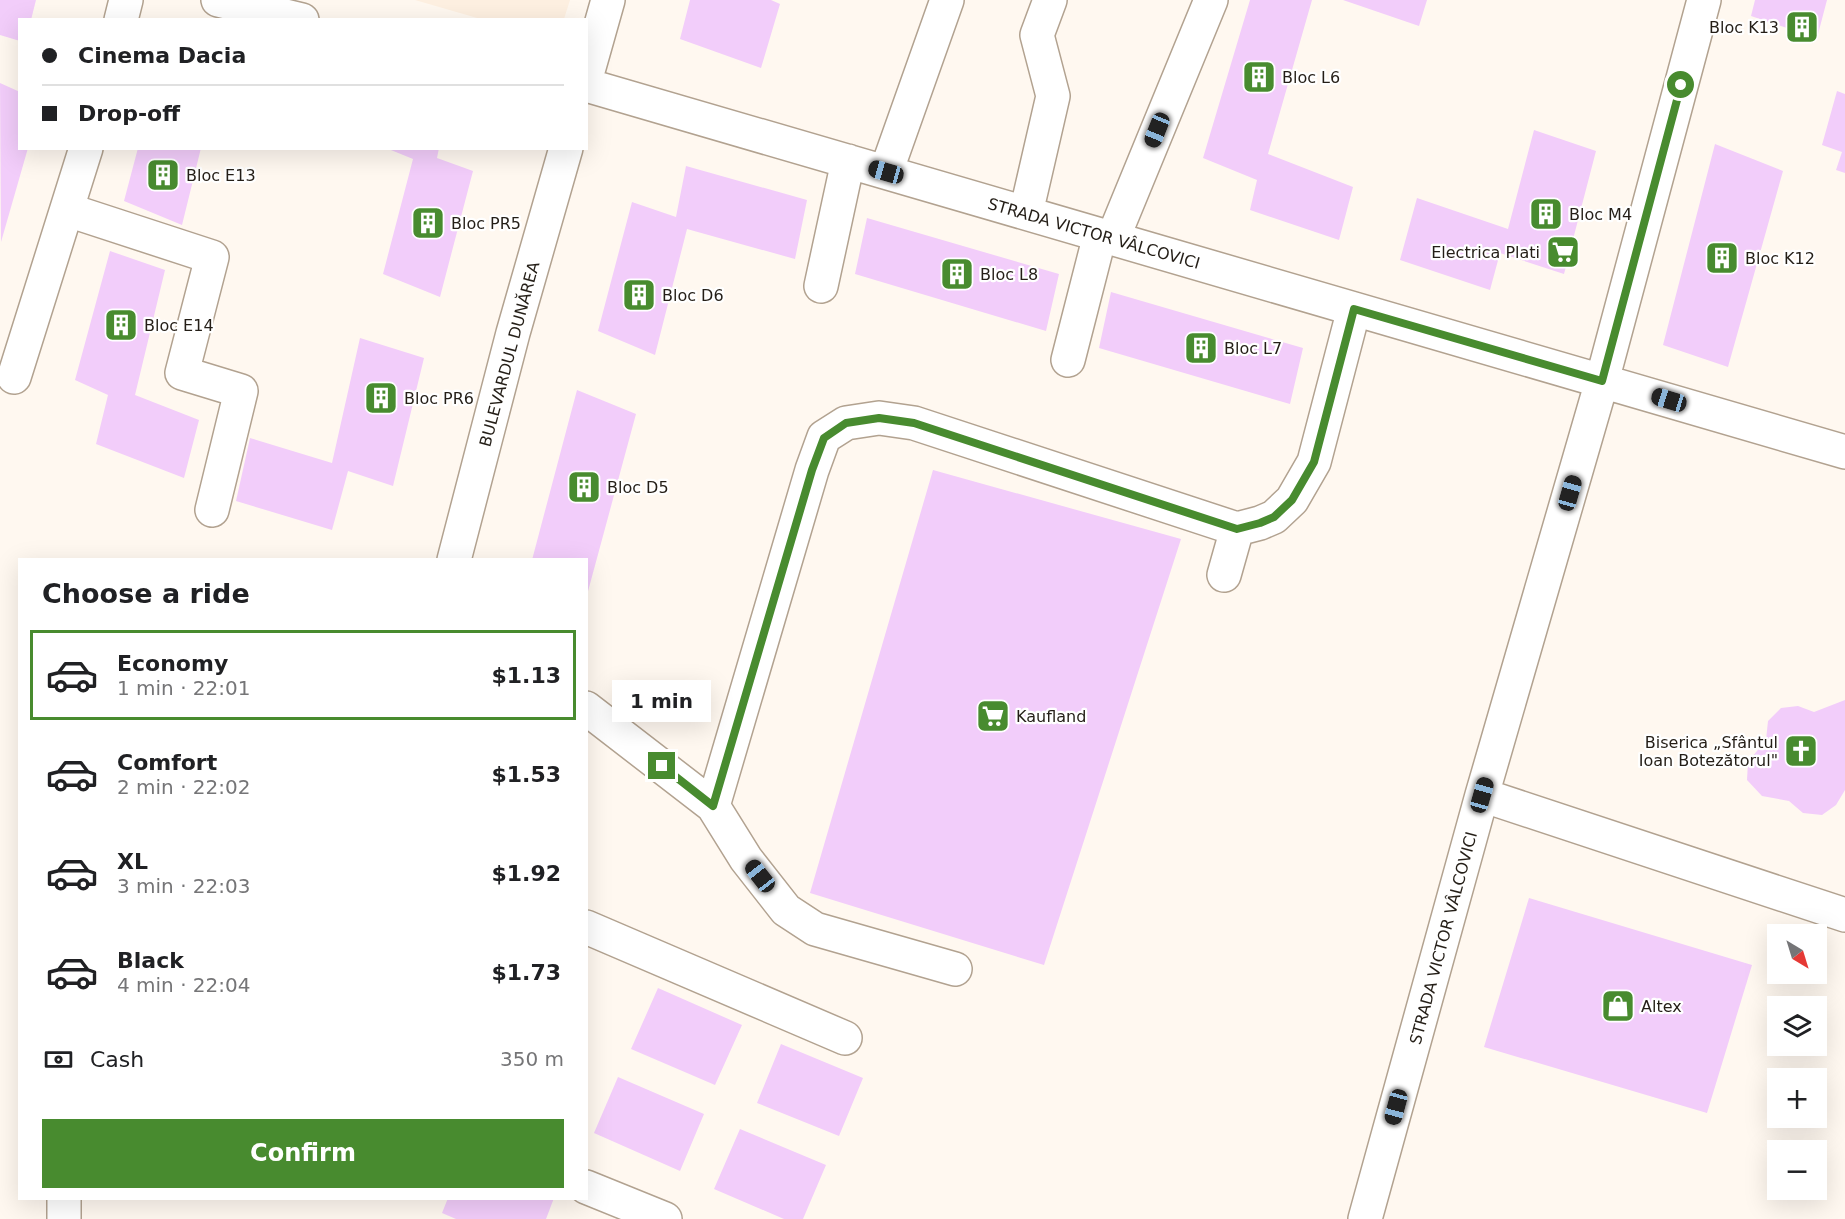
<!DOCTYPE html>
<html lang="en">
<head>
<meta charset="utf-8">
<style>
	:root { --surface:#fff; --page:#f2f2f2; --text:#202124; --muted:#757577; --line:#e0e0e0; --accent:#488b2f }
	body { margin:0; font-family:"DejaVu Sans",sans-serif; background:var(--page); color:var(--text); height:100vh; display:flex; flex-direction:column; font-size:22px; white-space:nowrap }
	* { box-sizing:border-box; margin:0 }
	p { font-size:20px; color:var(--muted) }
	.icon { flex:none; width:33px; height:33px; fill:none; stroke:currentColor; stroke-width:2; stroke-linecap:round; stroke-linejoin:round }
	.map { position:relative; flex:1; overflow:hidden }
	.details { position:absolute; left:18px; top:558px; width:570px; height:642px; display:flex; flex-direction:column; background:var(--surface); border-radius:0px; box-shadow:0 6px 24px #0002 }
	.details>* { flex:none }
	.top-card { position:absolute; left:18px; top:18px; width:570px; height:132px; border-radius:0px; box-shadow:0 6px 24px #0002; display:grid; align-content:center; height:132px; padding:0 24px; background:var(--surface) }
	.needle { width:39px; rotate:142deg }
	.buttons { position:absolute; left:1767px; top:924px; display:grid; gap:12px }
	.buttons a { display:grid; place-items:center; width:60px; height:60px; border-radius:0px; background:var(--surface); box-shadow:0 6px 24px #0002; font-size:30px }
	.end { position:absolute; width:27px; height:27px; margin:-14px; border:8px solid #488b2f; background:#fff; box-shadow:0 0 0 3px #fff }
	.from { border-radius:50% }
	.bubble { position:absolute; height:42px; border-radius:0px; background:var(--surface); box-shadow:0 6px 24px #0002; font-size:20px; font-weight:700; line-height:42px; text-align:center }
	.car { position:absolute; width:18px; height:36px; margin:-18px -9px; border-radius:8px; box-shadow:0 0 4px 2px #0007; background:linear-gradient(#222 24%,#8ab4d8 0 40%,#222 0 76%,#8ab4d8 0 86%,#222 0) }
	.top-card b { display:flex; align-items:center; gap:21px; height:57px; font-size:22px }
	.top-card b+b { border-top:2px solid var(--line) }
	.top-card i { width:15px; height:15px; background:var(--text) }
	ul { padding:0; list-style:none }
	li { display:flex; align-items:center; gap:18px; height:90px; margin:0 12px 9px; padding:0 12px; border:3px solid transparent; border-radius:0px }
	li div { flex:1 }
	li b { display:block; font-size:22px }
	li em { font-style:normal; font-weight:700 }
	li.active { border-color:var(--accent) }
	li>.icon { width:54px; height:54px; stroke-width:1.5 }
	h2 { padding:0 24px; font-size:27px; line-height:72px }
	.pay { display:flex; align-items:center; gap:15px; height:66px; padding:0 24px; font-size:22px }
	.pay p { margin-inline-start:auto }
	.primary-button { display:flex; gap:12px; margin-top:auto; padding:12px 24px }
	.primary-button a { flex:1; height:69px; border-radius:0px; background:var(--accent); color:#fff; font-size:24px; font-weight:700; line-height:69px; text-align:center }
	.map>svg:first-child { display:block }
</style>
</head>
<body>
<div class="map">
<svg width="1845" height="1219" viewBox="0 0 1845 1219">
	<rect width="100%" height="100%" fill="#fff8f0"/>
	<!-- built -->
	<path fill="#fef0e1" d="M415,0h155l-6,19 -80,1z"/>
	<!-- building -->
	<path fill="#f2cdfa" d="M0,0h36l-5,20h-11v21l-20,-6z
		M690,0h81l9,4 -19,64 -81,-29z
		M1250,0h62l-44,154 85,33 -14,53 -89,-30 7,-30 -54,-22z
		M1343,0h84l-8,26z
		M1755,0h72l-10,38 -66,-22z
		M0,83l20,9v56h8l-27,94z
		M1837,91l8,3v79l-9,-3 6,-18 -20,-7z
		M1534,130l62,21 -32,123 -64,-21 -10,37 -90,-30 17,-62 91,31z
		M1715,144l68,27 -55,196 -65,-22z
		M138,148h63l-19,77 -58,-24z
		M386,148h53l-2,10 36,13 -33,126 -57,-23 30,-115z
		M686,166l121,34 -12,59 -108,-30 -32,126 -57,-24 34,-129 44,15z
		M867,218l192,56 -13,57 -191,-57z
		M110,251l55,19 -30,125 64,25 -15,58 -88,-34 12,-49 -33,-15z
		M1111,292l192,56 -13,56 -191,-56z
		M360,338l64,20 -31,128 -45,-15 -16,59 -96,-29 14,-63 82,25z
		M577,390l59,24 -49,181 -1,-35h-54z
		M933,470l248,69 -137,426 -234,-72z
		M1845,700v90l-9,15 -14,10 -19,-2 -14,-12 -27,-5 -15,-16 1,-18 18,-22 2,-19 13,-13 17,-2 16,6z
		M1529,898l223,67 -45,148 -223,-66z
		M658,988l84,37 -27,60 -84,-36z
		M781,1044l82,34 -24,58 -82,-33z
		M618,1077l86,37 -24,57 -86,-38z
		M740,1129l86,36 -23,54h-19l-70,-30z
		M448,1198h106l-8,21h-90l-14,-6z"/>
	<g fill="none" stroke-linecap="round" stroke-linejoin="round">
		<!-- minor casing -->
		<g stroke="#b2a290" stroke-width="36">
			<path id="minor" d="M218,0l84,20
				M121,20l5,-20
				M586,78l22,-78
				M586,85l1259,367
				M886,172l61,-172
				M68,210l144,47 -30,116 59,18 -29,119
				M1026,213l27,-117 -16,-61 13,-35
				M1113,238l98,-238
				M821,286l27,-125
				M1068,360l32,-125
				M14,377l72,-229
				M454,560l59,-227 53,-185
				M1224,575l13,-46
				M586,708l127,98
				M1482,795l363,120
				M586,927l259,111
				M955,969l-140,-40 -29,-19 -40,-51 -33,-53 99,-336 12,-33 22,-14 33,-5 35,5 323,106 23,-6 14,-6 18,-17 22,-38 40,-153
				M586,1187l79,32
				M64,1198v21
				M1365,1219l117,-424 120,-414 102,-381"/>
		</g>
		<!-- minor -->
		<use href="#minor" stroke="#fff" stroke-width="33"/>
	</g>
	<g fill="none" stroke-linecap="round" stroke-linejoin="round">
		<!-- route -->
		<path stroke="#488b2f" stroke-width="8" d="M662,766l51,40 99,-336 12,-32 22,-15 33,-5 35,5 323,106 23,-6 14,-6 18,-17 22,-38 40,-153 248,72 79,-296"/>
	</g>
	<!-- icons -->
	<defs>
		<g id="building-square" transform="scale(1.725)"><rect x="-9" y="-9" width="18" height="18" rx="4" fill="#488b2f" stroke="#fff"/><path d="M-4-6H4V6H1V3H-1V6H-4ZM-2.5-4.3h1.7v1.8h-1.7ZM.8-4.3h1.7v1.8H.8ZM-2.5-1h1.7V.8h-1.7ZM.8-1h1.7V.8H.8Z" fill="#fff"/></g>
		<g id="supermarket-square" transform="scale(1.725)"><rect x="-9" y="-9" width="18" height="18" rx="4" fill="#488b2f" stroke="#fff"/><path d="M-6-5.5h2.5l.6 2H6L4.5 2H-2.5L-4.4-4H-6ZM-1.5 3.2a1.3 1.3 0 1 0 .1 0ZM3 3.2a1.3 1.3 0 1 0 .1 0Z" fill="#fff"/></g>
		<g id="church-square" transform="scale(1.725)"><rect x="-9" y="-9" width="18" height="18" rx="4" fill="#488b2f" stroke="#fff"/><path d="M-1.2-6h2.4v3.5h3.3v2.4h-3.3V6h-2.4V-.1h-3.3v-2.4h3.3Z" fill="#fff"/></g>
		<g id="shop-square" transform="scale(1.725)"><rect x="-9" y="-9" width="18" height="18" rx="4" fill="#488b2f" stroke="#fff"/><path d="M-5-2.5h2.3a2.7 3.5 0 0 1 5.4 0H5L5.5 6h-11ZM-1.5-2.5h3a1.5 2.3 0 0 0-3 0Z" fill="#fff"/></g>
	</defs>
	<g fill-rule="evenodd">
		<use href="#building-square" x="1802" y="27"/>
		<use href="#building-square" x="1259" y="77"/>
		<use href="#building-square" x="163" y="175"/>
		<use href="#building-square" x="1546" y="214"/>
		<use href="#building-square" x="428" y="223"/>
		<use href="#supermarket-square" x="1563" y="252"/>
		<use href="#building-square" x="1722" y="258"/>
		<use href="#building-square" x="957" y="274"/>
		<use href="#building-square" x="639" y="295"/>
		<use href="#building-square" x="121" y="325"/>
		<use href="#building-square" x="1201" y="348"/>
		<use href="#building-square" x="381" y="398"/>
		<use href="#building-square" x="584" y="487"/>
		<use href="#supermarket-square" x="993" y="716"/>
		<use href="#church-square" x="1801" y="751"/>
		<use href="#shop-square" x="1618" y="1006"/>
	</g>
	<g text-anchor="middle" stroke-width="4.5" stroke-linejoin="round" paint-order="stroke">
		<!-- poi labels -->
		<g font-size="16" fill="#241e17" stroke="#fff" text-anchor="start">
			<text x="1779" y="33" text-anchor="end">Bloc K13</text>
			<text x="1282" y="83">Bloc L6</text>
			<text x="186" y="181">Bloc E13</text>
			<text x="1569" y="220">Bloc M4</text>
			<text x="451" y="229">Bloc PR5</text>
			<text x="1540" y="258" text-anchor="end">Electrica Plati</text>
			<text x="1745" y="264">Bloc K12</text>
			<text x="980" y="280">Bloc L8</text>
			<text x="662" y="301">Bloc D6</text>
			<text x="144" y="331">Bloc E14</text>
			<text x="1224" y="354">Bloc L7</text>
			<text x="404" y="404">Bloc PR6</text>
			<text x="607" y="493">Bloc D5</text>
			<text x="1016" y="722">Kaufland</text>
			<text x="1778" y="748" text-anchor="end">Biserica „Sfântul<tspan x="1778" dy="18">Ioan Botezătorul"</tspan></text>
			<text x="1641" y="1012">Altex</text>
		</g>
		<!-- street labels -->
		<g font-size="16" fill="#241e17" stroke="#fff">
			<text transform="translate(1094 233) rotate(16)" y="6">STRADA VICTOR VÂLCOVICI</text>
			<text transform="translate(509 354) rotate(-75)" y="6">BULEVARDUL DUNĂREA</text>
			<text transform="translate(1443 938) rotate(-75)" y="6">STRADA VICTOR VÂLCOVICI</text>
		</g>
	</g>
</svg>
<div class="buttons">
<a><svg class="needle" viewBox="-14 -14 28 28"><path d="M0-13l5 13h-10z" fill="#e53935"/><path d="M0 13l5-13h-10z" fill="#757577"/></svg></a>
<a><svg class="icon" aria-label="layers" viewBox="0 0 24 24"><path d="M12 4l9 5-9 5-9-5zM3 14l9 5 9-5"/></svg></a>
<a>+</a>
<a>−</a>
</div>
<i class="end from" style="left:1681px;top:85px"></i>
<i class="end" style="left:662px;top:766px"></i>
<div class="bubble" style="left:612px;top:680px;width:99px">1 min</div>
<i class="car" style="left:1157px;top:130px;rotate:202deg"></i>
<i class="car" style="left:886px;top:172px;rotate:286deg"></i>
<i class="car" style="left:1669px;top:400px;rotate:287deg"></i>
<i class="car" style="left:1570px;top:493px;rotate:16deg"></i>
<i class="car" style="left:1482px;top:795px;rotate:16deg"></i>
<i class="car" style="left:760px;top:876px;rotate:322deg"></i>
<i class="car" style="left:1396px;top:1107px;rotate:195deg"></i>
<div class="top-card">
<b><i class="from"></i>Cinema Dacia</b>
<b><i></i>Drop-off</b>
</div>
<section class="details">
<h2>Choose a ride</h2>
<ul>
<li class="active"><svg class="icon" aria-label="car" viewBox="0 0 24 24"><path d="M5 17H2v-5l4-1 3-4h7l3 4 3 1v5h-3M9 17h6M6 11h13"/><circle cx="7" cy="17" r="2"/><circle cx="17" cy="17" r="2"/></svg><div><b>Economy</b><p>1 min · 22:01</p></div><em>$1.13</em></li>
<li><svg class="icon" aria-label="car" viewBox="0 0 24 24"><path d="M5 17H2v-5l4-1 3-4h7l3 4 3 1v5h-3M9 17h6M6 11h13"/><circle cx="7" cy="17" r="2"/><circle cx="17" cy="17" r="2"/></svg><div><b>Comfort</b><p>2 min · 22:02</p></div><em>$1.53</em></li>
<li><svg class="icon" aria-label="car" viewBox="0 0 24 24"><path d="M5 17H2v-5l4-1 3-4h7l3 4 3 1v5h-3M9 17h6M6 11h13"/><circle cx="7" cy="17" r="2"/><circle cx="17" cy="17" r="2"/></svg><div><b>XL</b><p>3 min · 22:03</p></div><em>$1.92</em></li>
<li><svg class="icon" aria-label="car" viewBox="0 0 24 24"><path d="M5 17H2v-5l4-1 3-4h7l3 4 3 1v5h-3M9 17h6M6 11h13"/><circle cx="7" cy="17" r="2"/><circle cx="17" cy="17" r="2"/></svg><div><b>Black</b><p>4 min · 22:04</p></div><em>$1.73</em></li>
</ul>
<div class="pay"><svg class="icon" aria-label="cash" viewBox="0 0 24 24"><path d="M3 7h18v10H3z"/><circle cx="12" cy="12" r="2"/></svg>Cash<p>350 m</p></div>
<div class="primary-button"><a>Confirm</a></div>
</section>
</div>
</body>
</html>
